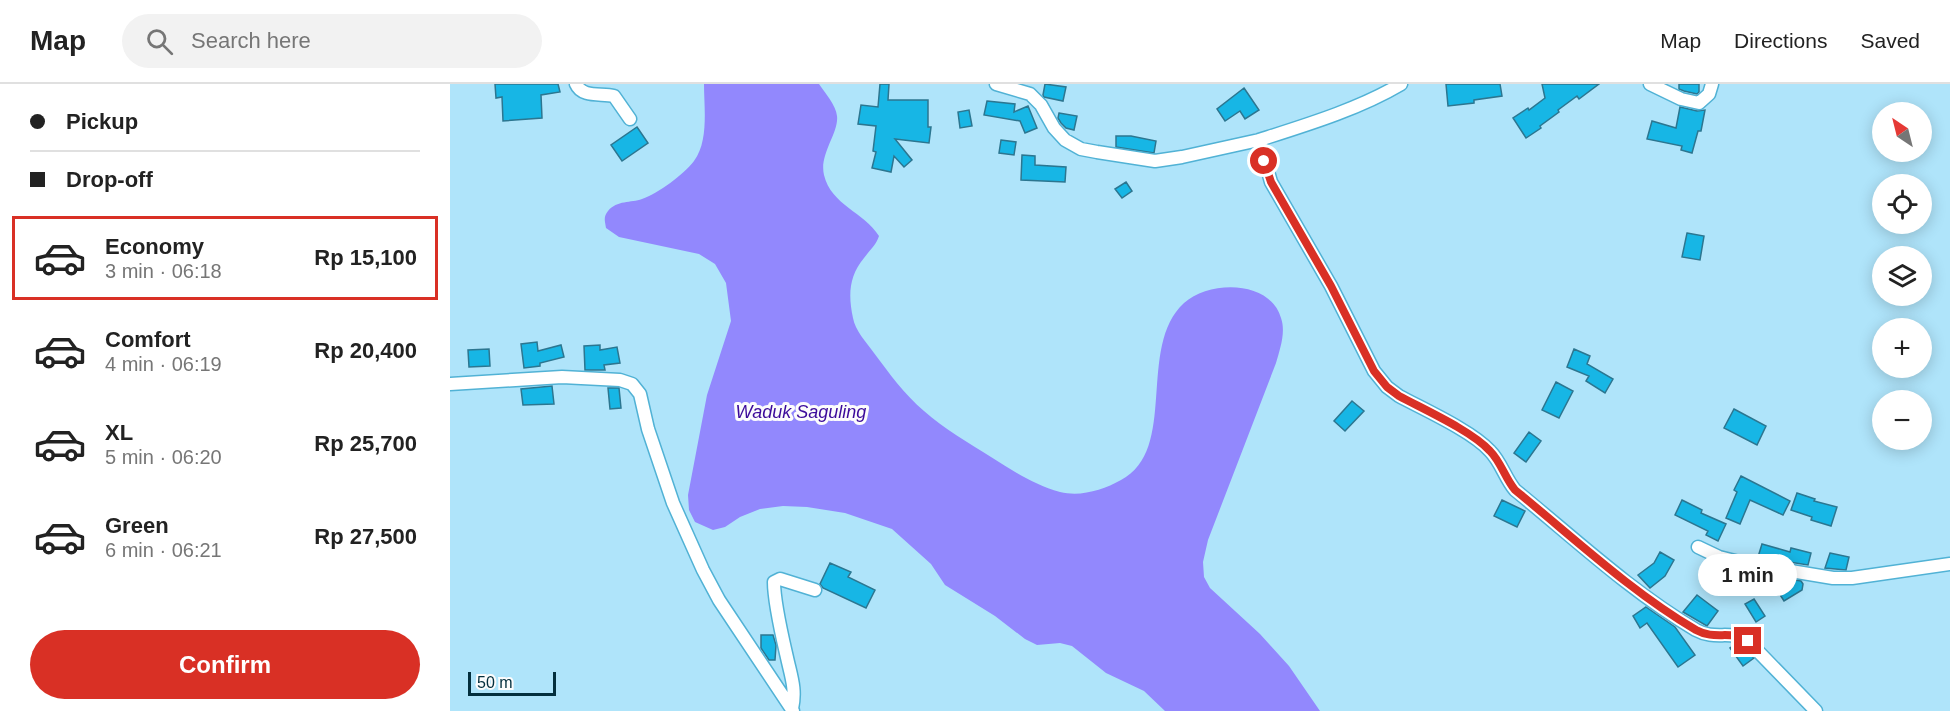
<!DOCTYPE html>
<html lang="en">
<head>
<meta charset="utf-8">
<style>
	:root { --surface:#fff; --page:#f2f2f2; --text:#222; --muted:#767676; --line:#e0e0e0; --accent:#d93025 }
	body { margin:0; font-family:Helvetica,sans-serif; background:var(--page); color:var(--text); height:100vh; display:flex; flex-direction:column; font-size:22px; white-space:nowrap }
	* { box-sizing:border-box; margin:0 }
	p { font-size:20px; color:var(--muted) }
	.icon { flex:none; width:33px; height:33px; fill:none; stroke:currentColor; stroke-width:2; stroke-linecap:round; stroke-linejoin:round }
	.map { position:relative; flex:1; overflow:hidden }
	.drawer { display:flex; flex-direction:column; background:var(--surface); width:450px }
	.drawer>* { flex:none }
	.top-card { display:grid; align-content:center; height:132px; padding:0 30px; background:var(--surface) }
	.needle { width:39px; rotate:325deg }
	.controls { position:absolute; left:1422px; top:18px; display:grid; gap:12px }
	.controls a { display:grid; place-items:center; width:60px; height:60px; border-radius:50%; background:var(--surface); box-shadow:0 3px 15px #0003; font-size:30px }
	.scale { position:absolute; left:18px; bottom:15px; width:88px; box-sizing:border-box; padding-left:6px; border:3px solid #032f3d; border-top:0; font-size:16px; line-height:21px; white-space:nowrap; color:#032f3d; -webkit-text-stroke:4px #fcfcfc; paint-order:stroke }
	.end { position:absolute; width:27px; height:27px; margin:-14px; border:8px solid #d93025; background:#fff; box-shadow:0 0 0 3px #fff }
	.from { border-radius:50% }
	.bubble { position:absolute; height:42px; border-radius:21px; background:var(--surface); box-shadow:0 3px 15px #0003; font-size:20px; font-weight:700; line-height:42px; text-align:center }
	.top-card b { display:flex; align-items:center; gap:21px; height:57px; font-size:22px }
	.top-card b+b { border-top:2px solid var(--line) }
	.top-card i { width:15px; height:15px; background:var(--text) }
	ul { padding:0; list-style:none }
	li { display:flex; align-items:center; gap:18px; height:84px; margin:0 12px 9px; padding:0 18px; border:3px solid transparent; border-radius:0px }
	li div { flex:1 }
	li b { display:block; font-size:22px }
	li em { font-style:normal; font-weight:700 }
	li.current { border-color:var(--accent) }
	li>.icon { width:54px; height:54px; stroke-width:1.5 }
	.button { display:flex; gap:12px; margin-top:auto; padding:12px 30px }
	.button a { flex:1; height:69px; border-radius:36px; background:var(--accent); color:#fff; font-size:24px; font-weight:700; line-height:69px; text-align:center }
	header { display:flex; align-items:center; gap:36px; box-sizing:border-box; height:84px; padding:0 30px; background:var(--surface); border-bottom:2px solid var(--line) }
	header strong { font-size:28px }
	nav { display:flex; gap:33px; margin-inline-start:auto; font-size:21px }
	.search { width:420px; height:54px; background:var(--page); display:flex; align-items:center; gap:15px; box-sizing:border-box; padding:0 21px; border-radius:33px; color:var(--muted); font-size:22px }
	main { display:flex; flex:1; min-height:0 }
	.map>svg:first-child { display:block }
</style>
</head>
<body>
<header>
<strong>Map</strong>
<div class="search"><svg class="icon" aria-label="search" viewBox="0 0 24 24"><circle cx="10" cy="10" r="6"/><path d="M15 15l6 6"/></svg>Search here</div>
<nav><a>Map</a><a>Directions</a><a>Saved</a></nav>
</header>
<main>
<section class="drawer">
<div class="top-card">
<b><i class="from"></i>Pickup</b>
<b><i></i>Drop-off</b>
</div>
<ul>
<li class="current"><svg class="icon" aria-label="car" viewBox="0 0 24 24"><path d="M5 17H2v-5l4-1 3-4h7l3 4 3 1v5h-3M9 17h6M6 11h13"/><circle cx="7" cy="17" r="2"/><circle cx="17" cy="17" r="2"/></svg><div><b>Economy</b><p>3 min · 06:18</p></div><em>Rp 15,100</em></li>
<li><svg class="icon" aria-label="car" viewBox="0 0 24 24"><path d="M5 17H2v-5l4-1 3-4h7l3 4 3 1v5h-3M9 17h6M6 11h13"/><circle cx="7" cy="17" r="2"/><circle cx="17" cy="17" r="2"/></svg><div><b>Comfort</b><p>4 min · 06:19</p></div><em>Rp 20,400</em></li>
<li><svg class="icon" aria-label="car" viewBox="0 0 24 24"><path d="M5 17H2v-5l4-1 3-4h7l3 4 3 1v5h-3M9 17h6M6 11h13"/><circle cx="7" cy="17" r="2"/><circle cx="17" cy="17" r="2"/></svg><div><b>XL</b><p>5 min · 06:20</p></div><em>Rp 25,700</em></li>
<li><svg class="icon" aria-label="car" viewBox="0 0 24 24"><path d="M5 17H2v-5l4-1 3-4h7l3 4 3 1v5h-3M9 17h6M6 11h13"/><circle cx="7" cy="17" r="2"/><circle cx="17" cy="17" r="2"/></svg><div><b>Green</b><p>6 min · 06:21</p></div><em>Rp 27,500</em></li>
</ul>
<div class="button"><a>Confirm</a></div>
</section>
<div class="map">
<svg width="1500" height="627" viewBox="0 0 1500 627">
	<rect width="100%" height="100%" fill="#afe4fa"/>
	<!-- water -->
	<path fill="#9288fd" d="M254,0h115c6,9 17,21 18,32 2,17 -18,38 -13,59 7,30 40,37 55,61 -3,9 -9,14 -15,22 -15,18 -16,37 -11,60 2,12 13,24 21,35 15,20 30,41 50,58 20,18 45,32 67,46 22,14 43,28 69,35 21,5 43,-2 61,-12 58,-30 15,-133 63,-177 26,-23 86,-23 97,15 5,14 -1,31 -5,45l-68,177 -5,22 1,15 6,11 50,46 29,32 31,45h-155l-21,-20 -38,-18 -34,-27 -12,-3 -23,2 -12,-6 -30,-23 -50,-31 -14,-21 -39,-35 -47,-16 -38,-6 -24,-1 -23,3 -20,8 -15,10 -12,3 -18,-8 -6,-12 -1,-15 19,-100 24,-74 -5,-38 -11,-19 -16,-10 -80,-17 -13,-9c-1,-7 -3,-11 2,-17 9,-11 23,-8 34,-12 17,-6 41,-24 52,-38 15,-20 10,-54 10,-77z"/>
	<!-- building -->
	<path fill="#17b6e5" stroke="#2c7690" stroke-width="1.5" d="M45,0h63l2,8 -19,3 1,23 -39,3 -1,-24 -6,1z
		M430,0h9l-1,16h40v27h3l-2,16 -34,-4 17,21 -8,7 -10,-11 -3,16 -19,-4 4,-16 -3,-1 3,-25 -18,-2 3,-19 17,2z
		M595,0l21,3 -3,14 -19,-4 -1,-2z
		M996,0h54l2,12 -28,4v3l-26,3z
		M1092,0h57l-20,15 -2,-3 -19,14 1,2 -19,14 1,2 -15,10 -13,-20 15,-10 1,2 16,-12z
		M1229,0h20v8l-2,2 -13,-3 -5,-2z
		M794,4l15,22 -14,9 -5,-8 -15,10 -8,-12z
		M537,17l28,3 -1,8 14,-6 9,22 -12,5 -5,-12 -36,-6z
		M1230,23l17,4 8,-1 -4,21h-3l-6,22 -11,-3 1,-4 -35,-7 5,-18 24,7z
		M519,26l3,16 -12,2 -2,-16z
		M609,29l18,3 -3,14 -8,-2 -5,-5 -3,-5z
		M187,43l11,16 -26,18 -11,-16z
		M666,52h15l25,5 -2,12 -38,-6z
		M551,56l15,2 -2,13 -15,-2z
		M572,71l13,1v9l31,2 -1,15 -44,-2z
		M676,98l6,9 -10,7 -7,-9z
		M1237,149l17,3 -4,24 -18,-3z
		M87,258l1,9 23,-6 3,12 -24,6v3l-16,2 -3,-24z
		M150,261v5l17,-3 3,16 -16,2 1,5h-20l-1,-24z
		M39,265l1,17 -21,1 -1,-17z
		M1124,265l16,7 -3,8 26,15 -8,14 -19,-12 3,-5 -22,-9z
		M1106,298l17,9 -14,27 -17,-8z
		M102,302l2,18 -31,1 -2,-16z
		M158,304h11l2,20 -11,1z
		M902,317l12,10 -19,20 -11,-10z
		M1284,325l32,17 -9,19 -33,-17z
		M1079,348l12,9 -15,21 -12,-9z
		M1291,392l49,25 -7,14 -33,-15 -10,24 -14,-6 11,-26 -3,-2z
		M1347,409l18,6 -1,2 23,6 -6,19 -20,-6 1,-3 -21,-7z
		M1052,416l23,11 -8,16 -23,-11z
		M1232,416l20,10 -1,3 25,11 -8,17 -12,-6 2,-4 -33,-16z
		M1312,460l28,8 1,-4 20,5 -3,12 -50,-8z
		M1210,468l14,8 -9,16 -15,12 -12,-13 16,-12z
		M1380,469l19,4 -3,13 -21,-2z
		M380,479l21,9 -3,5 27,13 -9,18 -43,-20 -3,-4z
		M1329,493l22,4 2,3 -1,6 -18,11 -12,-19z
		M1247,511l21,16 -11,15 -24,-14z
		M1304,515l11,17 -9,6 -11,-18z
		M1196,523l29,20 20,28 -17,12 -31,-44 -7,5 -7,-12z
		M311,551h12l3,10 -1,15h-6l-8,-12z
		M1286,560l7,4 11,10 -11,8 -13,-18z"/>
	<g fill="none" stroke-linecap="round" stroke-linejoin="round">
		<!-- street casing -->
		<g stroke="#51b2d5" stroke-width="15">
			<path id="street" d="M126,0c6,14 25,9 38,12l16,23
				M546,0l34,10 11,11 13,23 11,12 16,9 16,3 58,9 27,-4 77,-17
				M951,0c-42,25 -95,41 -142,56l12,42 60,104 43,85 13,16 12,9c24,13 73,35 91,55 11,11 15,27 25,39 59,48 115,101 181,140 20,11 34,-1 52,11l68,70
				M1200,0l31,15 18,4 10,-9 3,-10
				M0,300l112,-7 58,3 12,4 8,10 8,35 25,74 30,67 16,30 74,111
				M1248,463l21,10 24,6 90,15h19l98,-14
				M342,625c4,-18 0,-30 -4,-47 -5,-22 -14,-58 -14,-80l6,-3 35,11"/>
		</g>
		<!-- street -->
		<use href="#street" stroke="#fff" stroke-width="12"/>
	</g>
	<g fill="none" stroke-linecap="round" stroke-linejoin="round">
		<!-- route -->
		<path stroke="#d93025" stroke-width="8" d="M814,77l7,21 60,104 43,85 13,16 12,9c24,13 73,35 91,55 11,11 15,27 25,39 59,48 115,101 181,140 20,11 34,-1 52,11"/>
	</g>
	<g text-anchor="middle" stroke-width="6" stroke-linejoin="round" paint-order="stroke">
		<!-- water labels -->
		<g font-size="18" font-style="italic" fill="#3b0a9a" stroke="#fcfcfc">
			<text x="351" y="334">Waduk Saguling</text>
		</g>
	</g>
</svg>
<div class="controls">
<a><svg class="needle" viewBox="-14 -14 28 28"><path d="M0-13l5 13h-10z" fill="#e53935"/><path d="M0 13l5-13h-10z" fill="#767676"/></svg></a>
<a><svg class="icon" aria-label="locate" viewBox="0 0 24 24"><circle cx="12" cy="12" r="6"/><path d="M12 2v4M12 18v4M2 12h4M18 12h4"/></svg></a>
<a><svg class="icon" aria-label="layers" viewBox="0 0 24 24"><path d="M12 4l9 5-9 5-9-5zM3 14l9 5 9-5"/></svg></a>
<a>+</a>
<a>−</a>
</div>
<div class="scale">50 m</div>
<i class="end from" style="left:814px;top:77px"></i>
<i class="end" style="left:1298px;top:557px"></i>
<div class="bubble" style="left:1248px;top:470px;width:99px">1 min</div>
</div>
</main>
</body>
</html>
